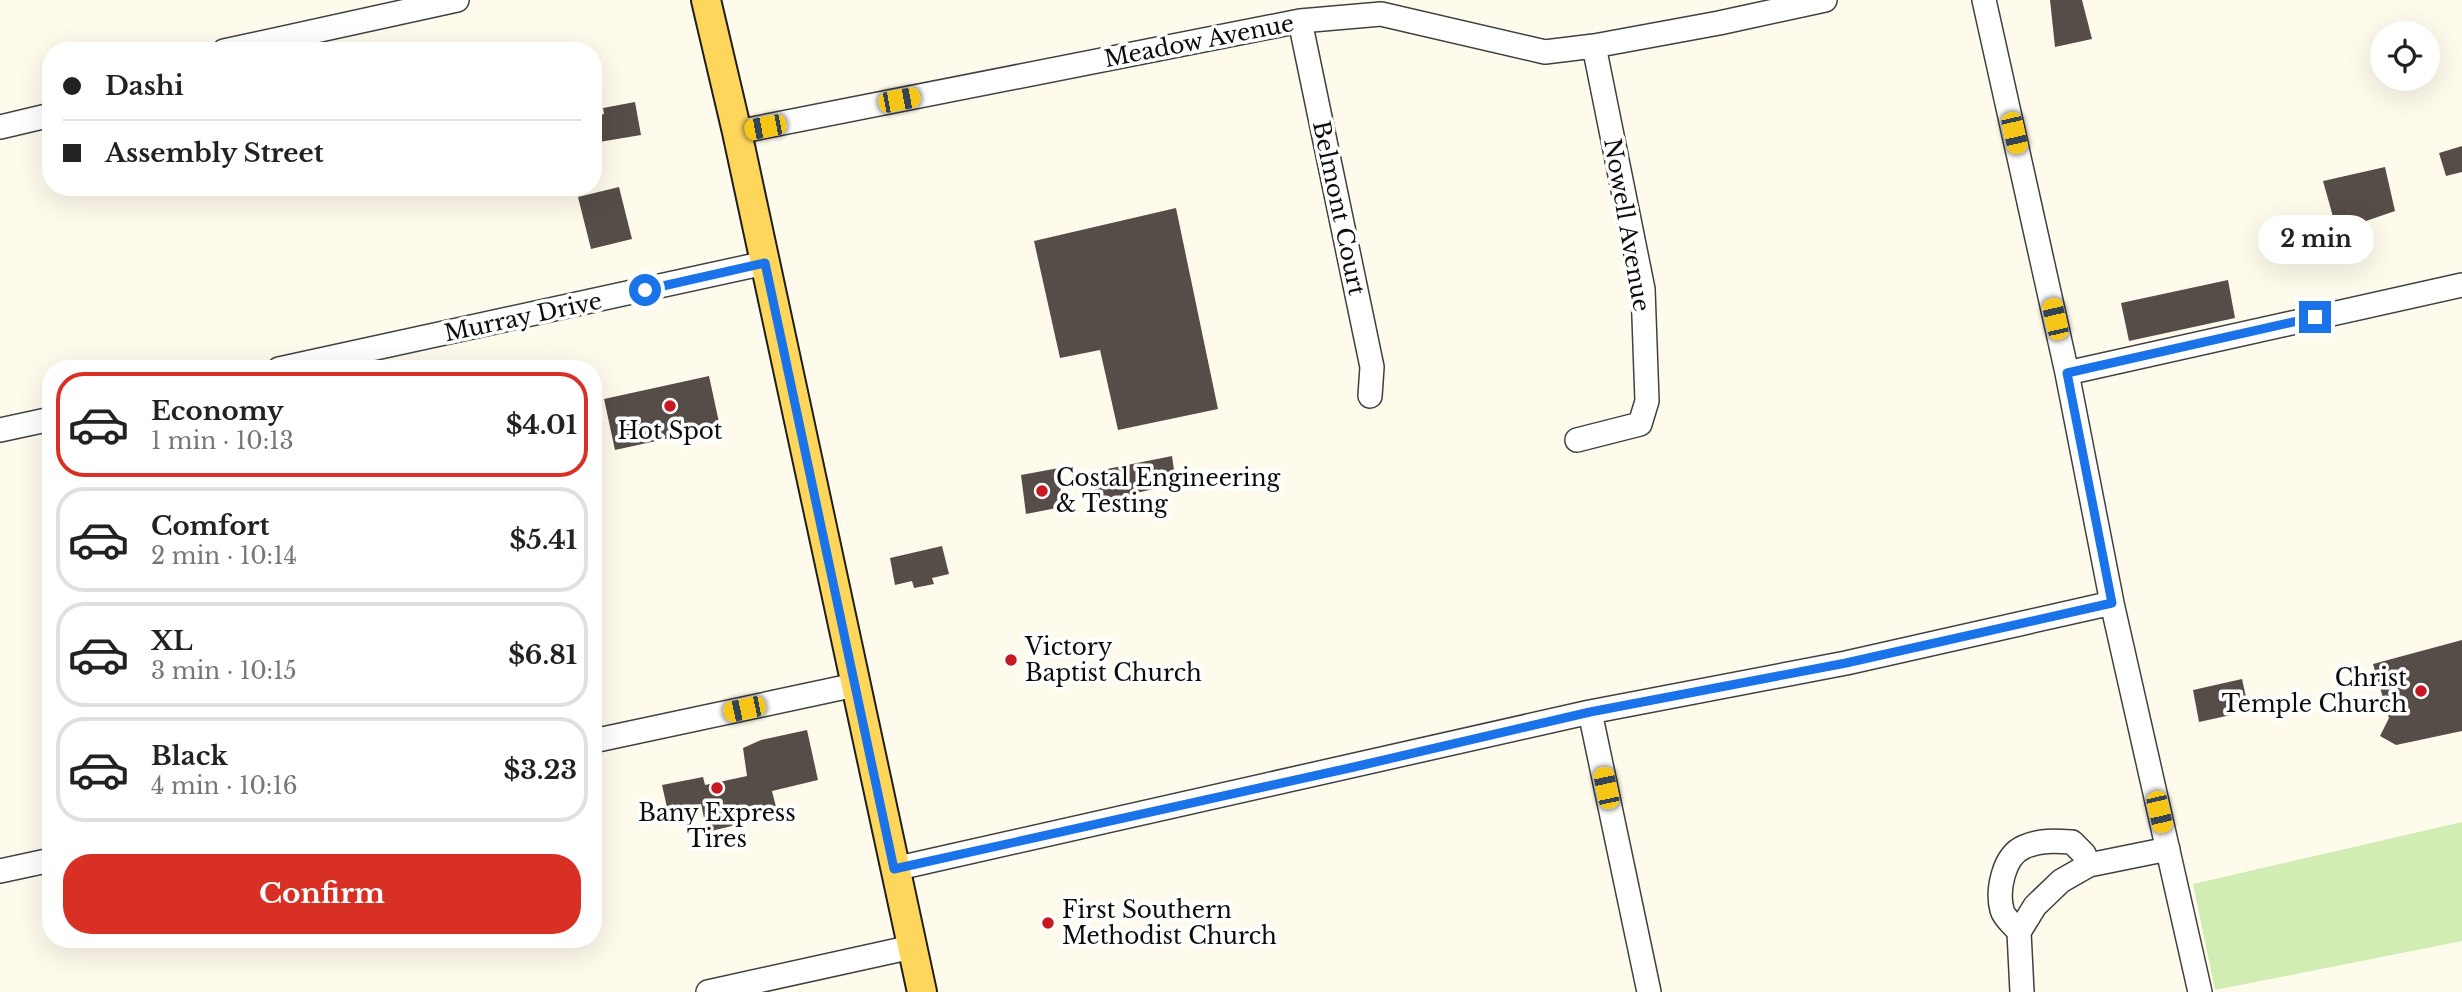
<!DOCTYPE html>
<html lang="en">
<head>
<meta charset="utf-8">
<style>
	:root { --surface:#fff; --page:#f6f6f6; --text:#222; --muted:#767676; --line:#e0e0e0; --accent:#d93025 }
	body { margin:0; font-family:"Libre Baskerville",serif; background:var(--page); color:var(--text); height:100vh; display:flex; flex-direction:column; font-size:26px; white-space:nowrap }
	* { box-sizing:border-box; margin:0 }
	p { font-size:23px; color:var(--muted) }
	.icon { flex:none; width:38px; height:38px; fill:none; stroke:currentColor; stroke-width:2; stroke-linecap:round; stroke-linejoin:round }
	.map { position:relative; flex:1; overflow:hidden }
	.drawer { position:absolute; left:42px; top:360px; width:560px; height:588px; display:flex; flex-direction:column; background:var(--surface); border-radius:28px; box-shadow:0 7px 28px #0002 }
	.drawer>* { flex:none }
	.top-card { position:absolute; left:42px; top:42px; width:560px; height:154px; border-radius:28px; box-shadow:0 7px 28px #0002; display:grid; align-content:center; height:154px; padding:0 21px; background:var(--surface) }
	.controls { position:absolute; left:2370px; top:21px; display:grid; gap:14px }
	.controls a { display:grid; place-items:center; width:70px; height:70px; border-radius:50%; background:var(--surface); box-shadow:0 7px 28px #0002; font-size:35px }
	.end { position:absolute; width:32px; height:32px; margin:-16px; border:9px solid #1a73e8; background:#fff; box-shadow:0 0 0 4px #fff }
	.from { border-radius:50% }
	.bubble { position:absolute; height:49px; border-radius:24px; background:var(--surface); box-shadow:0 7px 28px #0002; font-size:23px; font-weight:700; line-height:49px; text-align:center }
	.car { position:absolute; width:21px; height:42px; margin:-21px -10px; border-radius:9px; box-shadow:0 0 5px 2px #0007; background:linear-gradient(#f5c518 24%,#345 0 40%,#f5c518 0 76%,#345 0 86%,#f5c518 0) }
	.top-card b { display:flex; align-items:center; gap:24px; height:66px; font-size:26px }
	.top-card b+b { border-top:2px solid var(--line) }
	.top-card i { width:18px; height:18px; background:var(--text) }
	ul { padding:12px 0 0; list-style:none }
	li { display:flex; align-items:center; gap:21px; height:105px; margin:0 14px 10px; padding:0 7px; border:4px solid var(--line); border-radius:28px }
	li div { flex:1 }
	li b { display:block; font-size:26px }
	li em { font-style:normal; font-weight:700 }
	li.current { border-color:var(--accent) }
	li>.icon { width:63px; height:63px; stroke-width:1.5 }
	.action { display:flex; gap:14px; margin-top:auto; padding:14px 21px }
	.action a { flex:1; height:80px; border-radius:28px; background:var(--accent); color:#fff; font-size:28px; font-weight:700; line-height:80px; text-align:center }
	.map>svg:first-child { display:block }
</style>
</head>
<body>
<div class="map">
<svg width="2462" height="992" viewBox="0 0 2462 992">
	<rect width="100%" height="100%" fill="#fffbec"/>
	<!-- green -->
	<path fill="#d1edb3" d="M2462,822v119l-247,49 -22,-106z"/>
	<!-- building -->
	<path fill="#564d48" d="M2050,0h32l10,39 -37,8z
		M635,102l6,33 -48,8v-26l11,-3 -1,-6z
		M2462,146v26l-16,4 -7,-23z
		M2385,167l10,44 -58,20 -14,-50z
		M619,187l13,52 -41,10 -13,-52z
		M1176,208l42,201 -100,21 -18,-80 -40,8 -26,-117z
		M2228,280l7,38 -106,23 -8,-38z
		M709,376l11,51 -105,23 -11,-51z
		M1172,456l4,28 -80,18 -4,-30z
		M1059,468l3,39 -36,7 -5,-39z
		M942,546l7,28 -17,4 2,6 -20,4 -2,-7 -17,4 -5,-27z
		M2462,640v91l-66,14 -16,-9 9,-18 -16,-54z
		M2242,679l7,32 -50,11 -6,-32z
		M807,730l11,50 -46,11 6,24 -71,17 -6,-28 -33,8 -6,-27 41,-8 2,8 42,-9 -4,-28 18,-8z"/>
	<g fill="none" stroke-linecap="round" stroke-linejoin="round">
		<!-- minor casing -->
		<g stroke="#404040" stroke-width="26">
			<path id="minor" d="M1984,0l83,373 45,230 88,389
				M1300,21l72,346 -2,29
				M224,51l233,-51
				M0,127l51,-12
				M737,132l563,-111 81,-7 164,38 49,-6 125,-23 106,-23
				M279,369l486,-106
				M2067,373l395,-88
				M0,430l51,-11
				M1577,440l63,-16 7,-23 -4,-112 -49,-243
				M1590,712l59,280
				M593,741l262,-56
				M894,869l696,-157 256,-49 266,-60
				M0,871l51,-11
				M2019,932c-5,-7 -15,-14 -17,-22 -5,-19 1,-54 22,-63 16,-7 31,-6 48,-5l12,12 5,11
				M708,992l204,-45
				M2022,992l-3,-60 16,-26 26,-25 28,-16 79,-16"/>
		</g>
		<!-- major casing -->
		<g stroke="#1e1e1e" stroke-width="32">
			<path id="major" d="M706,0l31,132 185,860"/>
		</g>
		<!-- minor -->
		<use href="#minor" stroke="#fff" stroke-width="23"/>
		<!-- major -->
		<use href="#major" stroke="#ffd65c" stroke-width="28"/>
	</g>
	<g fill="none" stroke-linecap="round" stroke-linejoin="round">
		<!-- route -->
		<path stroke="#1a73e8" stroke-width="9" d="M645,290l120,-27 129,606 460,-102 236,-55 256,-49 266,-60 -45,-230 248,-56"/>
	</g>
	<!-- markers -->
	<g fill="#c81923" stroke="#fff" stroke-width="2.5">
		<circle cx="670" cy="406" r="7"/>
		<circle cx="1042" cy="491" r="7"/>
		<circle cx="1011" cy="660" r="7"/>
		<circle cx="2421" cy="691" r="7"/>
		<circle cx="717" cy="788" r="7"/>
		<circle cx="1048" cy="923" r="7"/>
	</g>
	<g text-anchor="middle" stroke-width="7" stroke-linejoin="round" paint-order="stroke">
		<!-- street labels -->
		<g font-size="23" fill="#0d0d0d" stroke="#fff">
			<text transform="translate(1199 41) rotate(-11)" y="8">Meadow Avenue</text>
			<text transform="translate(1339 208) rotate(78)" y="8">Belmont Court</text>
			<text transform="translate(1627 225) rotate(80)" y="8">Nowell Avenue</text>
			<text transform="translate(523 317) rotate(-12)" y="8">Murray Drive</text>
		</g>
		<!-- poi labels -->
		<g font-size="23" fill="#0d0d0d" stroke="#fff" text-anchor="start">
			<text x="670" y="439" text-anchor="middle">Hot Spot</text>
			<text x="1056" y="486">Costal Engineering<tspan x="1056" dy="26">&amp; Testing</tspan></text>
			<text x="1025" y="655">Victory<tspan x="1025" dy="26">Baptist Church</tspan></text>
			<text x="2407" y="686" text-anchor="end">Christ<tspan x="2407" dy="26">Temple Church</tspan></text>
			<text x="717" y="821" text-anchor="middle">Bany Express<tspan x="717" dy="26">Tires</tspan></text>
			<text x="1062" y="918">First Southern<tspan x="1062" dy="26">Methodist Church</tspan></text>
		</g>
	</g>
</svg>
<div class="controls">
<a><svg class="icon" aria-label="locate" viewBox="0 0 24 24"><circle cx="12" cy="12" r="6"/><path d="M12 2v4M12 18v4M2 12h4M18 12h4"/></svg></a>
</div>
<i class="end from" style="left:645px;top:290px"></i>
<i class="end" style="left:2315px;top:317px"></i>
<div class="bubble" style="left:2258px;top:215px;width:116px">2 min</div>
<i class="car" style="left:899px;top:100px;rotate:79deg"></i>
<i class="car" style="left:765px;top:127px;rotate:259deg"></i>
<i class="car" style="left:2014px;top:133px;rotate:167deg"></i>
<i class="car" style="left:2055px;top:319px;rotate:347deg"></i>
<i class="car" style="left:744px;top:709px;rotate:258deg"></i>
<i class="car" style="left:1606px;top:788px;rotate:348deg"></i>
<i class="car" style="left:2159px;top:812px;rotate:167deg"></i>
<div class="top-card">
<b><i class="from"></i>Dashi</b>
<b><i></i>Assembly Street</b>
</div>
<section class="drawer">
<ul>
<li class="current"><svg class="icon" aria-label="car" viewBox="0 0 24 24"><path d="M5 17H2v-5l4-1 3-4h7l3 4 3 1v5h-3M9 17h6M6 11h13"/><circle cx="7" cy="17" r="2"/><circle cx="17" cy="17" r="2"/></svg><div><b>Economy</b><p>1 min · 10:13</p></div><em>$4.01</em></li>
<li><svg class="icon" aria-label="car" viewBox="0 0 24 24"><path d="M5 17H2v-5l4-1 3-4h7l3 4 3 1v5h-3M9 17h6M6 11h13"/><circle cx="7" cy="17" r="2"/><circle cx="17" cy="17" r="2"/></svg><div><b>Comfort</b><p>2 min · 10:14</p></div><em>$5.41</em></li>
<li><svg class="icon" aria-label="car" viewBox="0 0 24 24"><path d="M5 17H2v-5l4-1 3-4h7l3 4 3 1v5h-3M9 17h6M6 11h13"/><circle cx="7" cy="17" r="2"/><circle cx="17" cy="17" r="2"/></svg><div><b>XL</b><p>3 min · 10:15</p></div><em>$6.81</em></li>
<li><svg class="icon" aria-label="car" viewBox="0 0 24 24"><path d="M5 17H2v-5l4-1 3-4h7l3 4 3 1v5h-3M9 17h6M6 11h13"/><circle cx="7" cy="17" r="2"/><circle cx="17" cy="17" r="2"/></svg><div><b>Black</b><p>4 min · 10:16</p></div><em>$3.23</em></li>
</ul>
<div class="action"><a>Confirm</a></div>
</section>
</div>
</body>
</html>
